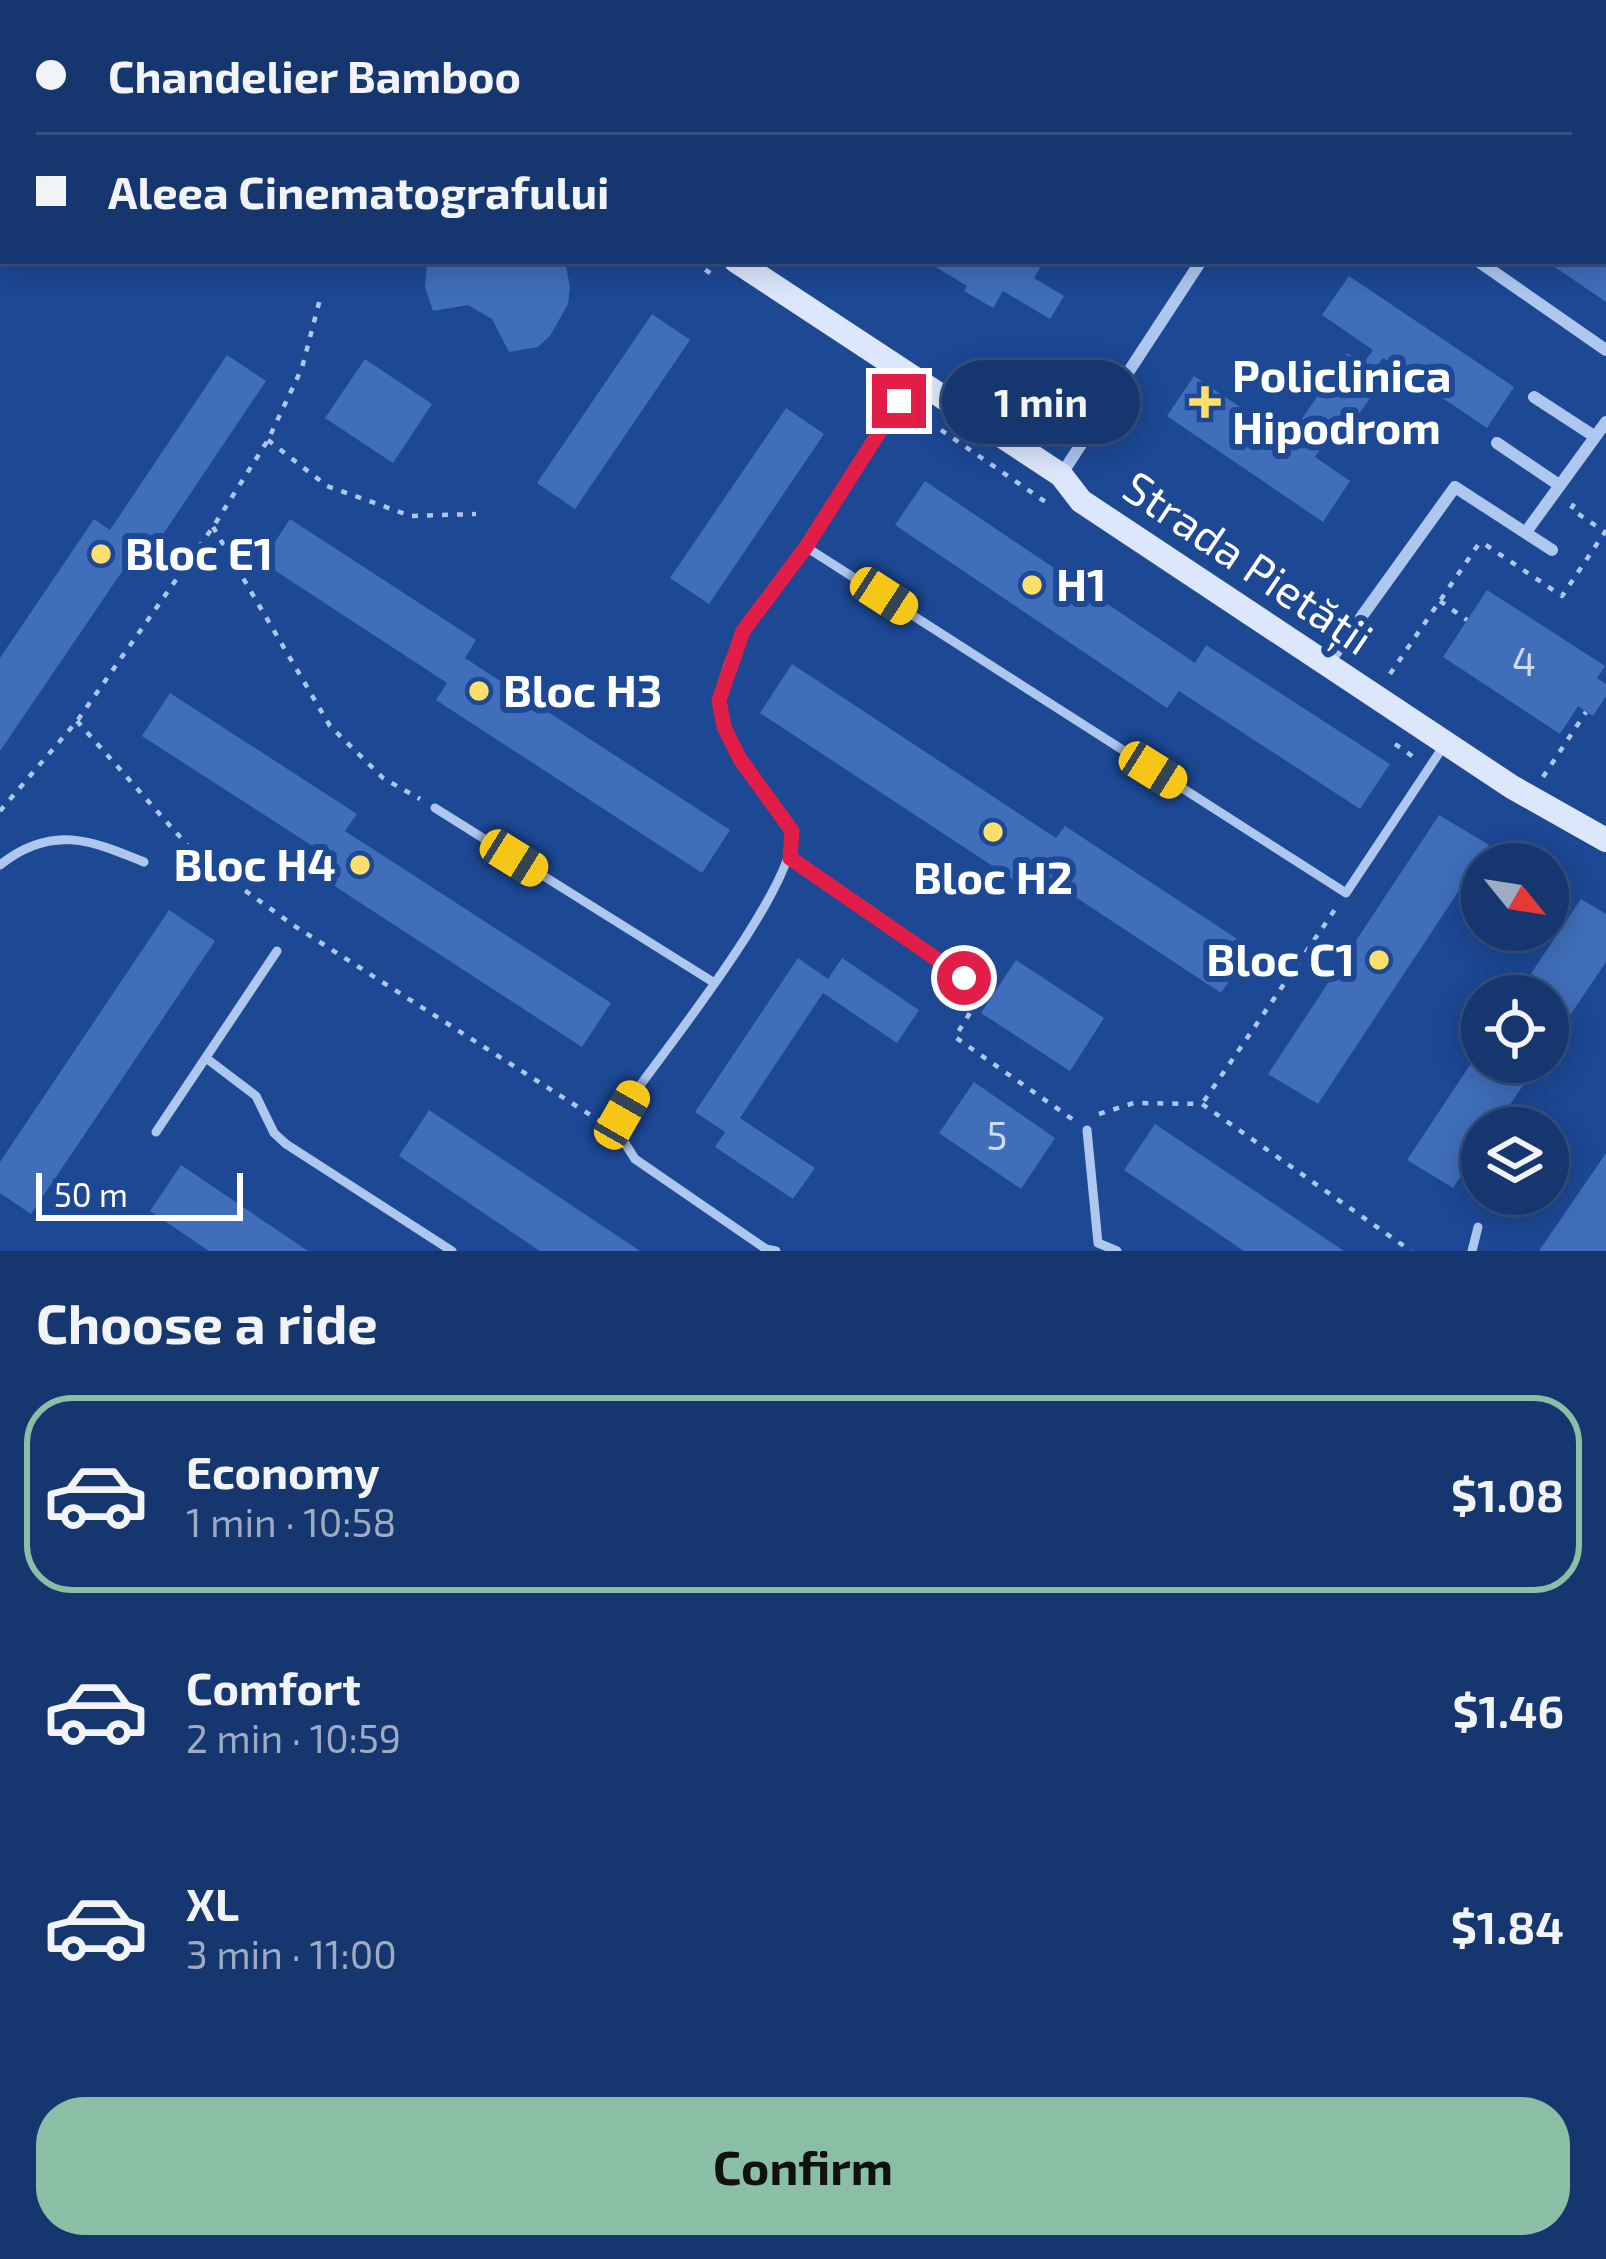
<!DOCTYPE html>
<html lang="en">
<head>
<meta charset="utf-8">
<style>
	:root { --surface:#15366f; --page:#224177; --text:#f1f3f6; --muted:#9dabc3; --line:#345082; --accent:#8abfa5 }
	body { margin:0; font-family:"Exo 2",sans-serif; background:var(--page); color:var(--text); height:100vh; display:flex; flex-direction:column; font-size:45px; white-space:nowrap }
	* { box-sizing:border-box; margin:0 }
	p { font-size:39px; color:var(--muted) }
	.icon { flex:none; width:66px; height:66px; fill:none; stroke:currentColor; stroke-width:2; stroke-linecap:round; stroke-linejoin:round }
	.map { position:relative; height:1251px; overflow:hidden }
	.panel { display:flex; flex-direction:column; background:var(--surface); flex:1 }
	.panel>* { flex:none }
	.top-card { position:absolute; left:0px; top:0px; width:1608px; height:264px; box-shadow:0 6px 30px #0003,0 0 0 3px var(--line); display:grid; align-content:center; height:264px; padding:0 36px; background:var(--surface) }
	.needle { width:78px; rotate:120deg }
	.controls { position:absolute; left:1461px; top:843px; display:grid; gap:24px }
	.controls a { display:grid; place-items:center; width:108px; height:108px; border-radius:50%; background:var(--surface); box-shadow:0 6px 30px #0003,0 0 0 3px var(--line); font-size:60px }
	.scale { position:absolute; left:36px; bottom:30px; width:207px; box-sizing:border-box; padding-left:12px; border:6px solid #fff; border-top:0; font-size:33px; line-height:42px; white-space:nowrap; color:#fff; -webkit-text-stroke:9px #1c4894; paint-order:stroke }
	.end { position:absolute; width:54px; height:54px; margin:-27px; border:15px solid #e11d48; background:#fff; box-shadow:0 0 0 6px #fff }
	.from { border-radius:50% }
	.bubble { position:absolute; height:84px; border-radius:42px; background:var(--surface); box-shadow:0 6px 30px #0003,0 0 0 3px var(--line); font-size:39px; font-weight:700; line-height:84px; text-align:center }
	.car { position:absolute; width:36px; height:72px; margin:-36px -18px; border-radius:15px; box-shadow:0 0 9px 3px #0007; background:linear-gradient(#f5c518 24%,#345 0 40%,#f5c518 0 76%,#345 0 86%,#f5c518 0) }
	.top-card b { display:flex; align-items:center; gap:42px; height:114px; font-size:45px }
	.top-card b+b { border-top:3px solid var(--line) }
	.top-card i { width:30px; height:30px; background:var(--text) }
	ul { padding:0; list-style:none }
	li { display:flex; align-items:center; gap:36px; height:198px; margin:0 24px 18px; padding:0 12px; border:6px solid transparent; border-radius:48px }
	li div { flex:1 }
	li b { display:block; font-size:45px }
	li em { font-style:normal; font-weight:700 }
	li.active { border-color:var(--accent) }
	li>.icon { width:108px; height:108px; stroke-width:1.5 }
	h2 { padding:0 36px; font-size:54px; line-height:144px }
	.button { display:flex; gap:24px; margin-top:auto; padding:24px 36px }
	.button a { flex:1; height:138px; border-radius:48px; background:var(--accent); color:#111; font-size:48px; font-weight:700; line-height:138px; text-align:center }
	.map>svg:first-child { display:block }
</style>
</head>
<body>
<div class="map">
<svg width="1606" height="1251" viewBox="0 0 1606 1251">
	<rect width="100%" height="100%" fill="#1c4894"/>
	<!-- building -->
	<path fill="#406eba" d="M427,261h138l5,26 -2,17 -18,32 -12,11 -29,5 -17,-33 -24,-14 -35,6 -8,-24z
		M926,261h113l4,2 -9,15 30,18 -14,23 -47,-28 -10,17 -29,-17 3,-5z
		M1546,261h60v41z
		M1349,276l165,111 -27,41 -104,-70 -9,12 10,7 -49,73 -11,-7 -9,14 35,24 -27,41 -156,-106 27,-40 109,73 10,-17 -14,-9 48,-70 16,11 10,-14 -51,-35z
		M652,314l38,26 -115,169 -38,-26z
		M227,355l39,26 -119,177 -11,-7 -136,200v-93l94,-139 16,11z
		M365,359l67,45 -39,59 -68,-45z
		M786,408l38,26 -115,170 -39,-26z
		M925,481l270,182 11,-18 184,119 -30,45 -181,-118 -12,17 -272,-183z
		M290,519l186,121 -11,18 265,172 -28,43 -266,-173 11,-17 -185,-121z
		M1487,590l118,76 -8,12 9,6v12l-13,20 -15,-10 -18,28 -117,-77z
		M792,664l264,174 9,-12 186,122 -30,45 -185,-122 -10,17 -266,-175z
		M170,693l187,121 -12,17 266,172 -29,44 -266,-173 12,-18 -186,-120z
		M1439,815l50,30 -171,259 -50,-30z
		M1581,899l25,15v48l-58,86v-52h-32z
		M169,910l46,31 -184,273 -31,-21v-31z
		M798,958l30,21 14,-21 77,52 -22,33 -74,-50 -83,125 75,50 -22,31 -78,-52 10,-15 -30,-20z
		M1016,960l88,58 -34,53 -89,-58z
		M1482,1047v15h57l-45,66h-12v18l-29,42 -46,-28z
		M974,1082l81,56 -34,51 -82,-56z
		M429,1110l211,141h-100l-141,-95z
		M1155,1124l189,127h-100l-120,-81z
		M1606,1153v98h-67z
		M181,1165l127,86h-99l-59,-40z"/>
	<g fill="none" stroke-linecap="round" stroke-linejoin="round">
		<!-- path -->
		<path stroke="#aec7ef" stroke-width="4.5" stroke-dasharray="6 9" stroke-linecap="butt" d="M1341,0l4,3
			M253,3v-3
			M1423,3l2,-3
			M0,51h3
			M1605,121l1,-1
			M1605,177l1,1
			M1605,223l1,-1
			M693,261l20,14
			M941,430l109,75
			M268,440l59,46 84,30 65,-2
			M213,527l117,199 53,52 37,21
			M1440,601l27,19
			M1390,674l88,-129 5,-2 79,53 43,-64 -34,-23 5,-8
			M77,721l120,135 96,69 310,198
			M1395,744l20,14
			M1543,777l43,-65
			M0,811l77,-90 136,-194 55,-87 34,-72 18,-69
			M979,989l4,3 -28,45 120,84
			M1204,1101l132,-193
			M1099,1114l35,-11 68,1 209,147"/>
		<!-- lane -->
		<path stroke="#aec7ef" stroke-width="9" d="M830,0l14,3
			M1003,0l2,3
			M446,3l1,-3
			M733,3l1,-3
			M1289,3v-3
			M806,547l540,346 97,-146
			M435,808l278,174
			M790,858l174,120
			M0,865c51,-41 91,-25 144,-3
			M206,1058l50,38 18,37 12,11 166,107
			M1087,1130l11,113 19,8
			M156,1132l121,-181
			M776,1251l-10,-2 -131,-90 -16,-25 3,-19 14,-24c30,-42 172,-221 154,-262 -19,-45 -78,-79 -70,-134 9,-59 53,-101 86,-148 38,-54 72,-113 108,-169
			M1472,1251l6,-24"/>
		<!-- street -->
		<path stroke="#aec7ef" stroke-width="12" d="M1478,261l128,89
			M1534,397l60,39
			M1497,443l62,42
			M1061,475l140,-214
			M1526,532l80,-110
			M1326,666l129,-179 97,63"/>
		<!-- secondary -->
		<path stroke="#dce7fb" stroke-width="24" d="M365,0l4,3
			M73,3l14,-3
			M0,18l3,-1
			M736,261l325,214 20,26 431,286 94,53"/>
	</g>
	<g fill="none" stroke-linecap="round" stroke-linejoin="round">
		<!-- route -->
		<path stroke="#e11d48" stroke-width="15" d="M899,401l-93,146 -63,84 -24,69 5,27 16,32 52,72 -2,27 174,120"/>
	</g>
	<!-- markers -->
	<g fill="#ffdf6c" stroke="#1c4894" stroke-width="4.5">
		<path d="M1199 384h12v12h12v12h-12v12h-12v-12h-12v-12h12z"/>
		<circle cx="101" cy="554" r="12"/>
		<circle cx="1032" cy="585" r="12"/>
		<circle cx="479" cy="691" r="12"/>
		<circle cx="993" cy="832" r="12"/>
		<circle cx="360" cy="865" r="12"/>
		<circle cx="1379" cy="960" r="12"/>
	</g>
	<g text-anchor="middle" stroke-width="12" stroke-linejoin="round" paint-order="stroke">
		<!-- number labels -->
		<g font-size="39" fill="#cfdbee">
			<text x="1524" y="676">4</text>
			<text x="997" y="1150">5</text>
		</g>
		<!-- poi labels -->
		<g font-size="45" font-weight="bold" fill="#fff" stroke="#1c4894" text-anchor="start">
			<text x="1232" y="392">Policlinica<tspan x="1232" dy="52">Hipodrom</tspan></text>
			<text x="125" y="570">Bloc E1</text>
			<text x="1056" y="601">H1</text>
			<text x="503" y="707">Bloc H3</text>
			<text x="336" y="881" text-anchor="end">Bloc H4</text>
			<text x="993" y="894" text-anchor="middle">Bloc H2</text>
			<text x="1355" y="976" text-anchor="end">Bloc C1</text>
		</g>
		<!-- street labels -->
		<g font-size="45" fill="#fff" stroke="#1c4894">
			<text transform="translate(1248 563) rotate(34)" y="16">Strada Pietății</text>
		</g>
	</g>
</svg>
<div class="controls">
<a><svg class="needle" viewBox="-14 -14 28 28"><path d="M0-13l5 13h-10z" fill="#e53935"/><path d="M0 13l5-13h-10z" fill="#9dabc3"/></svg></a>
<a><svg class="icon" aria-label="locate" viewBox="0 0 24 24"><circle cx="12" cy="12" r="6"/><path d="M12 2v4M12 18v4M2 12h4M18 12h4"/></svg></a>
<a><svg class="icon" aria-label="layers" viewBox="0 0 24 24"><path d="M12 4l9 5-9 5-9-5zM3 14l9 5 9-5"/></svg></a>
</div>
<div class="scale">50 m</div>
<i class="end from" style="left:964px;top:978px"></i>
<i class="end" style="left:899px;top:401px"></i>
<div class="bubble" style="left:942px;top:360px;width:198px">1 min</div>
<i class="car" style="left:884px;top:596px;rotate:123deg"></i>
<i class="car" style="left:1153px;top:770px;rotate:122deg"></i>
<i class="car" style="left:514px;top:858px;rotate:122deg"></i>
<i class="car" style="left:622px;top:1115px;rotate:30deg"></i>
<div class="top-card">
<b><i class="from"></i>Chandelier Bamboo</b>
<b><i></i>Aleea Cinematografului</b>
</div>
</div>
<section class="panel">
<h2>Choose a ride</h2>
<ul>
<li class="active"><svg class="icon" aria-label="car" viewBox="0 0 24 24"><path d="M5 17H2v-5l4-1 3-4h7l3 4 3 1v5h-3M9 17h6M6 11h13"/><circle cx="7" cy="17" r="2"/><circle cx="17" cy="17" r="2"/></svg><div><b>Economy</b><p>1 min · 10:58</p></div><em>$1.08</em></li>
<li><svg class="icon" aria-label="car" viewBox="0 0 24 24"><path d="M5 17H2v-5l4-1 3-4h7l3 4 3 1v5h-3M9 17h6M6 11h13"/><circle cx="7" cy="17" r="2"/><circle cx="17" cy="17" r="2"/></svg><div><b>Comfort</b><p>2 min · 10:59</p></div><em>$1.46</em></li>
<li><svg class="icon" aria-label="car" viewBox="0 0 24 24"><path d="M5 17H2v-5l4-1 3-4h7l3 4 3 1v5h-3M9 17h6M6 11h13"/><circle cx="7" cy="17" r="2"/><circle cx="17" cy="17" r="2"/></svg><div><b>XL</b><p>3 min · 11:00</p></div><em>$1.84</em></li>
</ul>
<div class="button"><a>Confirm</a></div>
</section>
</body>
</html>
